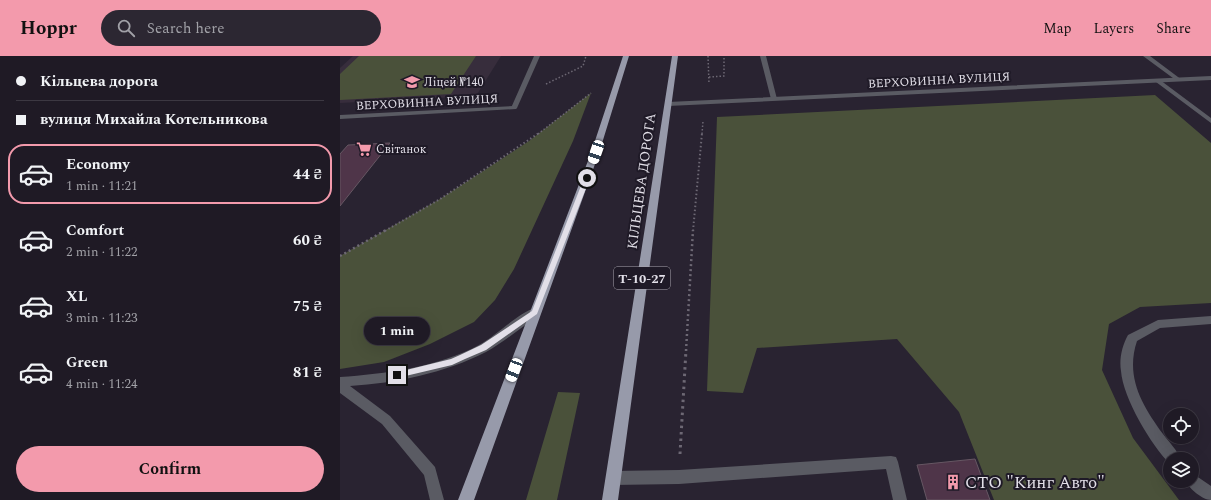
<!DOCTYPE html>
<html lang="en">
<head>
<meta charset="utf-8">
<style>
	:root { --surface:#1f1a25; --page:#2c2732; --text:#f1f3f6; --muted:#a1a1a7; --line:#3c3842; --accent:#f39aac }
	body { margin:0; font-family:Spectral,serif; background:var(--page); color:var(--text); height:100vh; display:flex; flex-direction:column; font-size:15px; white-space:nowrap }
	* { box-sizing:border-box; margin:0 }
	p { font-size:13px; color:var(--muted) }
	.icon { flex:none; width:22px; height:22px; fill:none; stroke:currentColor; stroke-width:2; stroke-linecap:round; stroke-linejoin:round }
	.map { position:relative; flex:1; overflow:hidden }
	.drawer { display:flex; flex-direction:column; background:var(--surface); width:340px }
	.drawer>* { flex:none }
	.banner { display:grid; align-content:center; height:88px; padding:0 16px; background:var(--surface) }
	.controls { position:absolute; left:823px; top:352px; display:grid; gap:8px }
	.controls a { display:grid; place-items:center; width:36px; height:36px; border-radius:50%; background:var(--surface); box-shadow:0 4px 16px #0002,0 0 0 1px var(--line); font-size:20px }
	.end { position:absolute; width:18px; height:18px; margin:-9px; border:5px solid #e2dfe8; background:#111; box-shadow:0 0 0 2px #111 }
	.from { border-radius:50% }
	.bubble { position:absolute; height:28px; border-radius:14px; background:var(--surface); box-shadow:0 4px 16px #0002,0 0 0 1px var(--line); font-size:13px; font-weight:700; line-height:28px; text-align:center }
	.car { position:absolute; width:12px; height:24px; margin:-12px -6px; border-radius:5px; box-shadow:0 0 3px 1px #0007; background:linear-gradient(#fff 24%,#345 0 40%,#fff 0 76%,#345 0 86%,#fff 0) }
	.banner b { display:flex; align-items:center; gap:14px; height:38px; font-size:15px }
	.banner b+b { border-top:1px solid var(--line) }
	.banner i { width:10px; height:10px; background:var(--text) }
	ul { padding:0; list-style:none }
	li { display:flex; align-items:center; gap:12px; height:60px; margin:0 8px 6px; padding:0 8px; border:2px solid transparent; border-radius:16px }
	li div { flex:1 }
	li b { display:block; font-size:15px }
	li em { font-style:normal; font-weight:700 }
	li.on { border-color:var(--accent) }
	li>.icon { width:36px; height:36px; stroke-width:1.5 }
	.cta { display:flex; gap:8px; margin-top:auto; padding:8px 16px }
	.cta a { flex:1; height:46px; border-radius:24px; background:var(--accent); color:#111; font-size:16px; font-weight:700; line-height:46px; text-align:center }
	header { display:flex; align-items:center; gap:24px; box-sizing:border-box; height:56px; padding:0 20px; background:var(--accent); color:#111 }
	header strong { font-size:19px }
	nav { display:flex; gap:22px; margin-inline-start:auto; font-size:14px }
	.search { width:280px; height:36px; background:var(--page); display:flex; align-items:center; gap:10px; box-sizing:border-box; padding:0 14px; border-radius:22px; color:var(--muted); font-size:15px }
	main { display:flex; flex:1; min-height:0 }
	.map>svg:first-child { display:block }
</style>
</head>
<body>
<header>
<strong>Hoppr</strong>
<div class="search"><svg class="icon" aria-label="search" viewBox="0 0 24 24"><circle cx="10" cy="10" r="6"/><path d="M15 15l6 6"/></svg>Search here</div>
<nav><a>Map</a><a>Layers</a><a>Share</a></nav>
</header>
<main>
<section class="drawer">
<div class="banner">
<b><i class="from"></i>Кільцева дорога</b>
<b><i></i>вулиця Михайла Котельникова</b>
</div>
<ul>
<li class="on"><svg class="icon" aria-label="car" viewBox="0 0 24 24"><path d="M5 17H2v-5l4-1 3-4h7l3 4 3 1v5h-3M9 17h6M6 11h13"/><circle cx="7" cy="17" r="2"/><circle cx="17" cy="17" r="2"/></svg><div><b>Economy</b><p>1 min · 11:21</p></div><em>44 ₴</em></li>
<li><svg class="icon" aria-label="car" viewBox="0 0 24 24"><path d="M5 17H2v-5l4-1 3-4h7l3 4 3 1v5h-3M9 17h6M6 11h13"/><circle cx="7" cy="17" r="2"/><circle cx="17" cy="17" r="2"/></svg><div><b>Comfort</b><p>2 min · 11:22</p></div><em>60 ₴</em></li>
<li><svg class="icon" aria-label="car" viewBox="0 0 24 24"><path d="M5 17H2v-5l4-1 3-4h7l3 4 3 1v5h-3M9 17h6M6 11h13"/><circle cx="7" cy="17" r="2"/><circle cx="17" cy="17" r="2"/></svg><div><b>XL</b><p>3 min · 11:23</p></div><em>75 ₴</em></li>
<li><svg class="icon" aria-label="car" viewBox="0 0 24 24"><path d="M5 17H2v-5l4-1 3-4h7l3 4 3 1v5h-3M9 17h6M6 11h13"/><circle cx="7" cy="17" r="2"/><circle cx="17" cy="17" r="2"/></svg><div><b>Green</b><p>4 min · 11:24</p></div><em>81 ₴</em></li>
</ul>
<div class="cta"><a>Confirm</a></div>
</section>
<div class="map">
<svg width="871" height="444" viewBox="0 0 871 444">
	<rect width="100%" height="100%" fill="#292331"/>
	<!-- education -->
	<path fill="#372d3c" d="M13,0h148l-25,40 -136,7v-35z"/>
	<!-- green -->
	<path fill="#4a513a" d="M19,0h117l-25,38 -111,6v-26z
		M251,37l-18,48 -59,128 -19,31 -21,22 -44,22 -46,18 -44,7v-113l100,-57 89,-58z
		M815,39l56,48v160l-71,4 -31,17 -7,46 31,68 46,62h-185l-35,-88 -62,-73 -140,9 -14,45 -36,-2 10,-274z
		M218,336l22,1 -23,107h-31z"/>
	<!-- building -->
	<path fill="#4f3549" stroke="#665763" d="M50,87l-50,63v-52l8,-9z
		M635,403l15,41h-63l-10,-35z"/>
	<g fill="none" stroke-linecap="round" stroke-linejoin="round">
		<!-- path-far3 -->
		<path stroke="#6d6874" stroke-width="1.5" stroke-dasharray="1.5 2" stroke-linecap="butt" d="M368,0l1,28
			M369,21l15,-1v-20
			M206,28l37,-18 3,-10
			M198,78l53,-41
			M362,78l1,-13"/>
		<!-- path-far2 -->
		<path stroke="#6d6874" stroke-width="2" stroke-dasharray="1.5 2.5" stroke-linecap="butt" d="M45,175l55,-32 99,-66
			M353,175l9,-98"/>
		<!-- path-far1 -->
		<path stroke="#6d6874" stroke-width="2.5" stroke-dasharray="2 3" stroke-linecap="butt" d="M0,200l46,-26
			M346,295l7,-121"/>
		<!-- path -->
		<path stroke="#6d6874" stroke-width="3" stroke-dasharray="2.5 4" stroke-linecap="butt" d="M340,398l6,-104"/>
		<!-- service -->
		<path fill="#5a5b63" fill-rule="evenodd" d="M194,0h6l-23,52 -5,1 -1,-1z
			M420,0h6l11,43 -1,1 -5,-1z
			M803,0h7l32,24 -5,1z
			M816,24h4l51,38v5l-55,-41z
			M871,260v8l-51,4 -23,13c-12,36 5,64 26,93 6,8 14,16 18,25h-11v5c-19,-19 -47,-66 -49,-93 -2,-12 1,-25 7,-36l30,-15z
			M551,400l5,1 2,5 9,38h-14l-7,-31 -207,15 -66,1 -5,-2 -2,-5 2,-5 5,-2 66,-1z
			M852,417l19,13v14c-8,0 -22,-11 -25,-19h6z"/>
		<!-- minor -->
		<path fill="#5a5b63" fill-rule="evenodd" d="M871,20v4l-543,26 -3,-2 3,-2z
			M174,50l3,2 -1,1 -176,10v-4z
			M195,252l4,1 1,3 -1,3c-17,12 -35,27 -53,37 -41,21 -90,31 -136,34l40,30 45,51 9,33h-14l-6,-25 -42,-51 -42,-31v-16c44,-3 99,-10 139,-32 17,-9 39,-32 56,-37z"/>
		<!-- trunk -->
		<path fill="#979aaa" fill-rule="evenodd" d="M283,0h6l-30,97 -125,347h-16l133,-347z
			M332,0h6l-60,444h-16z"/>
	</g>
	<!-- route -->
	<path fill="#e2dfe8" d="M247,121l3,1 -53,136 -51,36 -21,9 -13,6 -55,13 -3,-1v-4l57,-14 9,-4 21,-10 51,-34 52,-133z"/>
	<!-- icons -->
	<defs>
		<g id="school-bare" transform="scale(1.2)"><path d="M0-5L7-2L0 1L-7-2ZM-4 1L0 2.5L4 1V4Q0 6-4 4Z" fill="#f39aac" stroke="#1f1a27" stroke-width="2.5" paint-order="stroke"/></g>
		<g id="supermarket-bare" transform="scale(1.2)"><path d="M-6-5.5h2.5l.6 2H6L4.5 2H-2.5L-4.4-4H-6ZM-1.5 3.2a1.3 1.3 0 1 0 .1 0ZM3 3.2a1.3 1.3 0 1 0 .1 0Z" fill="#f39aac" stroke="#1f1a27" stroke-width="2.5" paint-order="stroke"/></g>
		<g id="building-bare" transform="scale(1.2)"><path d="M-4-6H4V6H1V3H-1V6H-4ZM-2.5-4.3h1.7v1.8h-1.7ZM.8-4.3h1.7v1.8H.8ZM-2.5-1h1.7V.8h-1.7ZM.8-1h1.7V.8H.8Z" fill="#f39aac" stroke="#1f1a27" stroke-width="2.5" paint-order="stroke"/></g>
	</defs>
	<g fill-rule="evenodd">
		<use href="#school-bare" x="72" y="26"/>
		<use href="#supermarket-bare" x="24" y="93"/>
		<use href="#building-bare" x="613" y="426"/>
	</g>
	<g text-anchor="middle" stroke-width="4" stroke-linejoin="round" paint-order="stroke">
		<!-- far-street labels -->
		<g font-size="12" fill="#e2dfe8" stroke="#1f1a27">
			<text transform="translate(599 24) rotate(-3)" y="4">ВЕРХОВИННА ВУЛИЦЯ</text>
			<text transform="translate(87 46) rotate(-3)" y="4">ВЕРХОВИННА ВУЛИЦЯ</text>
		</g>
		<!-- far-poi labels -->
		<g font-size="12" fill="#e2dfe8" stroke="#1f1a27" text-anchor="start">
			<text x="84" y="30">Ліцей №140</text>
			<text x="36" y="97">Світанок</text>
		</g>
		<!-- shield labels -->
		<rect fill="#1f1a27" stroke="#a8a4ae" stroke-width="1" x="274" y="211" width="56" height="22" rx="3"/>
		<g font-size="13" font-weight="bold" fill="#e2dfe8">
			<text x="302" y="227">Т-10-27</text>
		</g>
		<!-- street labels -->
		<g font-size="14" fill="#e2dfe8" stroke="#1f1a27">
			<text transform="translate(301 125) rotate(-82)" y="5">КІЛЬЦЕВА ДОРОГА</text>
		</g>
		<!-- near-poi labels -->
		<g font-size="17" fill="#e2dfe8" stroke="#1f1a27" text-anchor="start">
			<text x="625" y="432">СТО "Кинг Авто"</text>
		</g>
	</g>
</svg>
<div class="controls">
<a><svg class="icon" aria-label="locate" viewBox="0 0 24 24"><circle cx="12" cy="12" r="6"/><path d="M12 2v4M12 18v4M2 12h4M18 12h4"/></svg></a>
<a><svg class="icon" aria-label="layers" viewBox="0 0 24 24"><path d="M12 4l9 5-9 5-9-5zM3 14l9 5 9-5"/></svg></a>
</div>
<i class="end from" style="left:247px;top:122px"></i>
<i class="end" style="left:57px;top:319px"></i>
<div class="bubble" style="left:24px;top:261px;width:66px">1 min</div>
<i class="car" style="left:256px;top:96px;rotate:199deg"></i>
<i class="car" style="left:174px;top:314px;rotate:201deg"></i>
</div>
</main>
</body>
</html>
